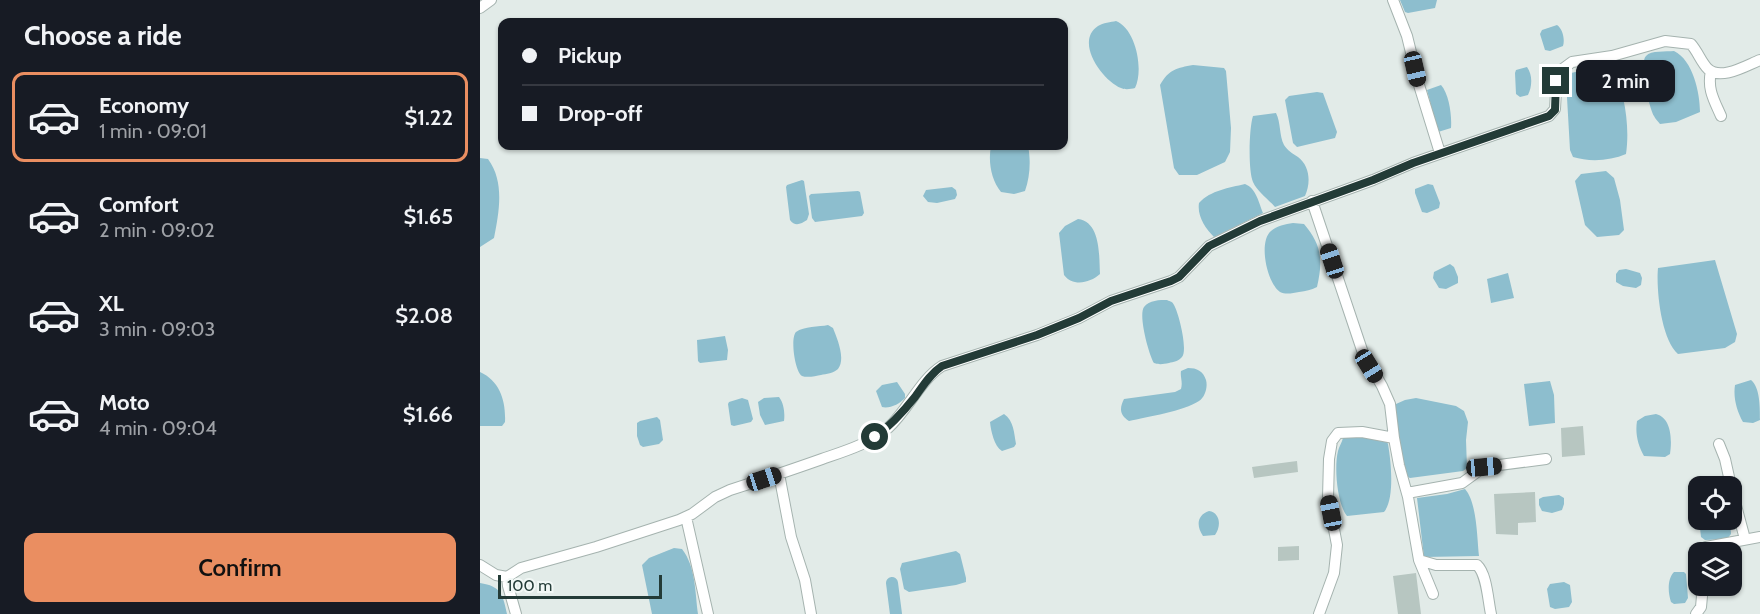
<!DOCTYPE html>
<html lang="en">
<head>
<meta charset="utf-8">
<style>
	:root { --surface:#171b24; --page:#242831; --text:#f1f3f6; --muted:#9ea1a6; --line:#363941; --accent:#ea8e61 }
	body { margin:0; font-family:Cabin,sans-serif; background:var(--page); color:var(--text); height:100vh; display:flex; flex-direction:column; font-size:22px; white-space:nowrap }
	* { box-sizing:border-box; margin:0 }
	p { font-size:20px; color:var(--muted) }
	.icon { flex:none; width:33px; height:33px; fill:none; stroke:currentColor; stroke-width:2; stroke-linecap:round; stroke-linejoin:round }
	.map { position:relative; flex:1; overflow:hidden }
	.details { display:flex; flex-direction:column; background:var(--surface); width:480px }
	.details>* { flex:none }
	.top-card { position:absolute; left:18px; top:18px; width:570px; height:132px; border-radius:12px; box-shadow:0 2px 4px #0004; display:grid; align-content:center; height:132px; padding:0 24px; background:var(--surface) }
	.fabs { position:absolute; left:1208px; top:476px; display:grid; gap:12px }
	.fabs a { display:grid; place-items:center; width:54px; height:54px; border-radius:12px; background:var(--surface); box-shadow:0 2px 4px #0004; font-size:30px }
	.scale { position:absolute; left:18px; bottom:15px; width:164px; box-sizing:border-box; padding-left:6px; border:3px solid #233b37; border-top:0; font-size:16px; line-height:21px; white-space:nowrap; color:#233b37; -webkit-text-stroke:4px #f2f8f6; paint-order:stroke }
	.end { position:absolute; width:27px; height:27px; margin:-14px; border:8px solid #233b37; background:#fff; box-shadow:0 0 0 3px #fff }
	.from { border-radius:50% }
	.bubble { position:absolute; height:42px; border-radius:12px; background:var(--surface); box-shadow:0 2px 4px #0004; font-size:20px; font-weight:600; line-height:42px; text-align:center }
	.car { position:absolute; width:18px; height:36px; margin:-18px -9px; border-radius:8px; box-shadow:0 0 4px 2px #0007; background:linear-gradient(#222 24%,#8ab4d8 0 40%,#222 0 76%,#8ab4d8 0 86%,#222 0) }
	.top-card b { display:flex; align-items:center; gap:21px; height:57px; font-size:22px }
	.top-card b+b { border-top:2px solid var(--line) }
	.top-card i { width:15px; height:15px; background:var(--text) }
	ul { padding:0; list-style:none }
	li { display:flex; align-items:center; gap:18px; height:90px; margin:0 12px 9px; padding:0 12px; border:3px solid transparent; border-radius:12px }
	li div { flex:1 }
	li b { display:block; font-size:22px }
	li em { font-style:normal; font-weight:600 }
	li.active { border-color:var(--accent) }
	li>.icon { width:54px; height:54px; stroke-width:1.5 }
	h2 { padding:0 24px; font-size:27px; line-height:72px }
	.primary-button { display:flex; gap:12px; margin-top:auto; padding:12px 24px }
	.primary-button a { flex:1; height:69px; border-radius:12px; background:var(--accent); color:#111; font-size:24px; font-weight:600; line-height:69px; text-align:center }
	main { display:flex; flex:1; min-height:0 }
	.map>svg:first-child { display:block }
</style>
</head>
<body>
<main>
<section class="details">
<h2>Choose a ride</h2>
<ul>
<li class="active"><svg class="icon" aria-label="car" viewBox="0 0 24 24"><path d="M5 17H2v-5l4-1 3-4h7l3 4 3 1v5h-3M9 17h6M6 11h13"/><circle cx="7" cy="17" r="2"/><circle cx="17" cy="17" r="2"/></svg><div><b>Economy</b><p>1 min · 09:01</p></div><em>$1.22</em></li>
<li><svg class="icon" aria-label="car" viewBox="0 0 24 24"><path d="M5 17H2v-5l4-1 3-4h7l3 4 3 1v5h-3M9 17h6M6 11h13"/><circle cx="7" cy="17" r="2"/><circle cx="17" cy="17" r="2"/></svg><div><b>Comfort</b><p>2 min · 09:02</p></div><em>$1.65</em></li>
<li><svg class="icon" aria-label="car" viewBox="0 0 24 24"><path d="M5 17H2v-5l4-1 3-4h7l3 4 3 1v5h-3M9 17h6M6 11h13"/><circle cx="7" cy="17" r="2"/><circle cx="17" cy="17" r="2"/></svg><div><b>XL</b><p>3 min · 09:03</p></div><em>$2.08</em></li>
<li><svg class="icon" aria-label="car" viewBox="0 0 24 24"><path d="M5 17H2v-5l4-1 3-4h7l3 4 3 1v5h-3M9 17h6M6 11h13"/><circle cx="7" cy="17" r="2"/><circle cx="17" cy="17" r="2"/></svg><div><b>Moto</b><p>4 min · 09:04</p></div><em>$1.66</em></li>
</ul>
<div class="primary-button"><a>Confirm</a></div>
</section>
<div class="map">
<svg width="1280" height="614" viewBox="0 0 1280 614">
	<rect width="100%" height="100%" fill="#e2ebe8"/>
	<!-- water -->
	<path fill="#8dbece" d="M920,0h37l-2,8 -27,5 -3,-1z
		M636,21c20,8 28,49 19,67 -4,1 -10,2 -14,0 -18,-7 -47,-46 -23,-62 5,-3 13,-4 18,-5z
		M1077,25c6,4 8,15 6,21l-13,5 -5,-1 -5,-16 2,-4z
		M1194,51c19,9 26,42 26,61l-24,10 -16,2c-2,-3 -5,-5 -6,-8 -5,-8 -15,-54 -8,-60 5,-6 20,-4 28,-5z
		M713,65l31,3 2,3 5,57 -1,24 -5,10 -28,13h-18l-5,-7 -14,-83c9,-16 17,-17 33,-20z
		M1122,66h9c14,24 19,61 15,88 -16,7 -37,8 -53,3l-3,-7 -4,-70 5,-7z
		M1047,67c6,8 5,20 1,28l-8,2 -4,-3 -1,-21 1,-3z
		M961,85c8,9 11,30 10,43l-13,4 -11,-42z
		M837,92l6,1 14,39 -2,6 -38,9 -4,-4 -8,-43 4,-4z
		M796,113c5,10 3,22 8,32 3,5 9,9 14,12 12,9 13,26 7,39l-30,11c-7,-8 -18,-16 -22,-25 -5,-11 -4,-54 0,-66z
		M511,146h37c3,14 2,31 -3,45l-11,3 -13,-2c-10,-12 -13,-31 -10,-46z
		M0,158l8,1c17,23 11,53 6,79l-14,9z
		M1126,171l8,7 6,22 4,30 -5,5 -22,2 -12,-12 -10,-44 6,-7z
		M322,180l2,1 5,33 -2,6c-6,4 -12,7 -17,0l-4,-33 1,-2z
		M765,184c11,4 14,19 18,29l-49,24c-9,-9 -17,-21 -15,-34 12,-13 30,-15 46,-19z
		M948,184l5,1 7,18 -1,5 -12,5 -5,-1 -7,-19v-4z
		M472,187l4,3 1,5 -2,4 -18,4 -9,-1 -5,-6 3,-6z
		M378,191l2,1 4,21 -2,3 -47,6 -3,-4 -3,-22 2,-2z
		M598,219c23,3 21,37 22,55 -10,9 -27,13 -36,1l-5,-42 6,-7z
		M813,223l11,1c18,21 19,37 13,63 -6,3 -11,4 -18,5 -6,1 -13,3 -19,0 -13,-9 -22,-50 -9,-61 6,-5 14,-7 22,-8z
		M1235,260l22,74 -2,8 -10,6 -47,6c-17,-15 -22,-65 -20,-86z
		M970,264l4,3 4,10v6l-12,6 -7,-1 -6,-10 1,-6z
		M1146,269l14,4 2,5 -1,7 -5,3 -13,-2 -7,-4v-8l3,-4z
		M1028,273l6,25 -23,5 -4,-24z
		M687,300c4,2 5,1 7,5 5,9 14,45 8,52 -3,4 -9,5 -13,6 -6,1 -9,2 -15,0 -5,-8 -16,-48 -10,-56 5,-7 16,-7 23,-7z
		M348,325l5,3c4,10 13,31 5,41 -4,4 -12,5 -17,6 -5,1 -14,3 -19,1 -7,-4 -12,-38 -6,-44 8,-6 23,-5 32,-7z
		M245,336l3,14 -1,10 -27,3 -2,-2 -1,-21z
		M708,368c9,0 15,3 18,12 2,7 -1,17 -7,21 -15,10 -52,16 -70,20 -9,-6 -10,-12 -5,-22l51,-7 6,-3c2,-7 -1,-12 0,-18z
		M0,372c20,9 26,29 25,50l-3,4h-22z
		M1271,380c9,7 9,27 9,40l-7,3 -10,-1c-6,-11 -10,-24 -8,-37z
		M1070,381l4,14 1,28 -26,3 -5,-42z
		M417,382l8,12v4c-5,6 -16,11 -23,9l-6,-16 6,-6z
		M299,397c5,6 6,17 5,24l-19,4 -5,-10 -2,-13 6,-4z
		M262,398l6,2 5,19 -2,3 -17,4 -3,-1 -3,-21 1,-2z
		M936,398l40,8 8,5 4,11 -2,18 1,28 -4,3 -53,7 -4,-2 -7,-31 -4,-38 1,-3 9,-4z
		M524,414c10,7 10,19 12,30l-2,3 -12,4c-8,-5 -11,-20 -12,-29z
		M1176,414c16,4 16,27 14,40l-5,3 -21,-1c-6,-11 -9,-22 -7,-35l8,-5z
		M177,417l3,3 3,20 -4,4 -16,3 -3,-2 -3,-9v-13l3,-2z
		M875,436l32,6 1,2c3,17 7,55 -4,68l-37,4c-10,-12 -13,-49 -9,-65 1,-4 4,-9 5,-13z
		M985,489c12,13 12,49 14,67l-55,1 -7,-59 30,-4z
		M1079,495l5,3v6l-2,6 -10,3 -10,-2 -3,-6v-6l4,-2z
		M729,511c12,2 12,16 6,24l-12,1c-7,-10 -6,-21 6,-25z
		M1219,519h31l1,15 -4,5 -22,1 -4,-3z
		M194,548l8,1c14,18 13,44 16,65h-46l-10,-49 7,-7z
		M476,551l4,3 6,24v4l-10,3 -47,7 -5,-3 -4,-20 2,-6z
		M1194,572h10l2,2 2,24 -3,5 -11,1 -3,-2c-3,-9 -4,-23 3,-30z
		M1084,582l6,3 2,17 -3,5 -14,2 -5,-2 -3,-18 3,-5z
		M0,583c21,3 23,12 27,31h-27z"/>
	<g fill="none" stroke-linecap="round" stroke-linejoin="round">
		<!-- canal -->
		<path stroke="#8dbece" stroke-width="12" d="M412,583l4,31"/>
	</g>
	<!-- building -->
	<path fill="#b7c6c1" d="M1103,426l2,29 -23,2 -1,-29z
		M817,461l1,11 -44,6 -2,-11z
		M1055,492l1,30 -18,1v12l-22,-1 -2,-40z
		M819,546v14l-21,1v-14z
		M936,573l5,41h-23l-5,-38z"/>
	<g fill="none" stroke-linecap="round" stroke-linejoin="round">
		<!-- minor casing -->
		<g stroke="#a5b3af" stroke-width="12">
			<path id="minor" d="M913,0l14,36 12,49 21,68
				M0,8l11,-8
				M1231,71c-4,18 3,29 10,45
				M832,201l51,152 19,33 8,18 4,34 5,27 9,32 11,63 14,34
				M1239,444l6,15 6,27
				M299,474l12,63 14,43 6,34
				M1251,487l14,52
				M927,493l55,-10 22,-16 62,-8
				M206,517l22,97
				M1222,552l4,-5 54,-10
				M939,560l17,5h41c10,9 11,36 14,49
				M0,565l16,10 11,2
				M36,614l-8,-28 -1,-9 14,-9 75,-21 83,-27 13,-6 23,-17 15,-7c31,-10 61,-20 92,-31 23,-8 47,-15 66,-31 20,-18 32,-48 54,-62l95,-31 42,-17 32,-17 60,-20 8,-4 30,-31 51,-25 113,-41 40,-17 136,-47 6,-7 2,-36 15,-11 40,-6 53,-15 26,3c7,8 10,18 17,25 13,12 39,-4 52,-9
				M839,614l15,-41 3,-28 -9,-47 1,-39 3,-18 6,-8 24,-1 32,6
				M1216,614l5,-7 2,-22"/>
		</g>
		<!-- minor -->
		<use href="#minor" stroke="#fff" stroke-width="10"/>
	</g>
	<g fill="none" stroke-linecap="round" stroke-linejoin="round">
		<!-- route -->
		<path stroke="#233b37" stroke-width="8" d="M395,437c15,-11 28,-25 40,-40 8,-11 15,-23 27,-31l95,-31 42,-17 32,-17 60,-20 8,-4 30,-31 51,-25 113,-41 40,-17 136,-47 6,-6 1,-29"/>
	</g>
</svg>
<div class="fabs">
<a><svg class="icon" aria-label="locate" viewBox="0 0 24 24"><circle cx="12" cy="12" r="6"/><path d="M12 2v4M12 18v4M2 12h4M18 12h4"/></svg></a>
<a><svg class="icon" aria-label="layers" viewBox="0 0 24 24"><path d="M12 4l9 5-9 5-9-5zM3 14l9 5 9-5"/></svg></a>
</div>
<div class="scale">100 m</div>
<i class="end from" style="left:395px;top:437px"></i>
<i class="end" style="left:1076px;top:81px"></i>
<div class="bubble" style="left:1096px;top:60px;width:99px">2 min</div>
<i class="car" style="left:935px;top:69px;rotate:167deg"></i>
<i class="car" style="left:852px;top:261px;rotate:342deg"></i>
<i class="car" style="left:889px;top:366px;rotate:148deg"></i>
<i class="car" style="left:1004px;top:467px;rotate:85deg"></i>
<i class="car" style="left:284px;top:479px;rotate:72deg"></i>
<i class="car" style="left:851px;top:513px;rotate:349deg"></i>
<div class="top-card">
<b><i class="from"></i>Pickup</b>
<b><i></i>Drop-off</b>
</div>
</div>
</main>
</body>
</html>
